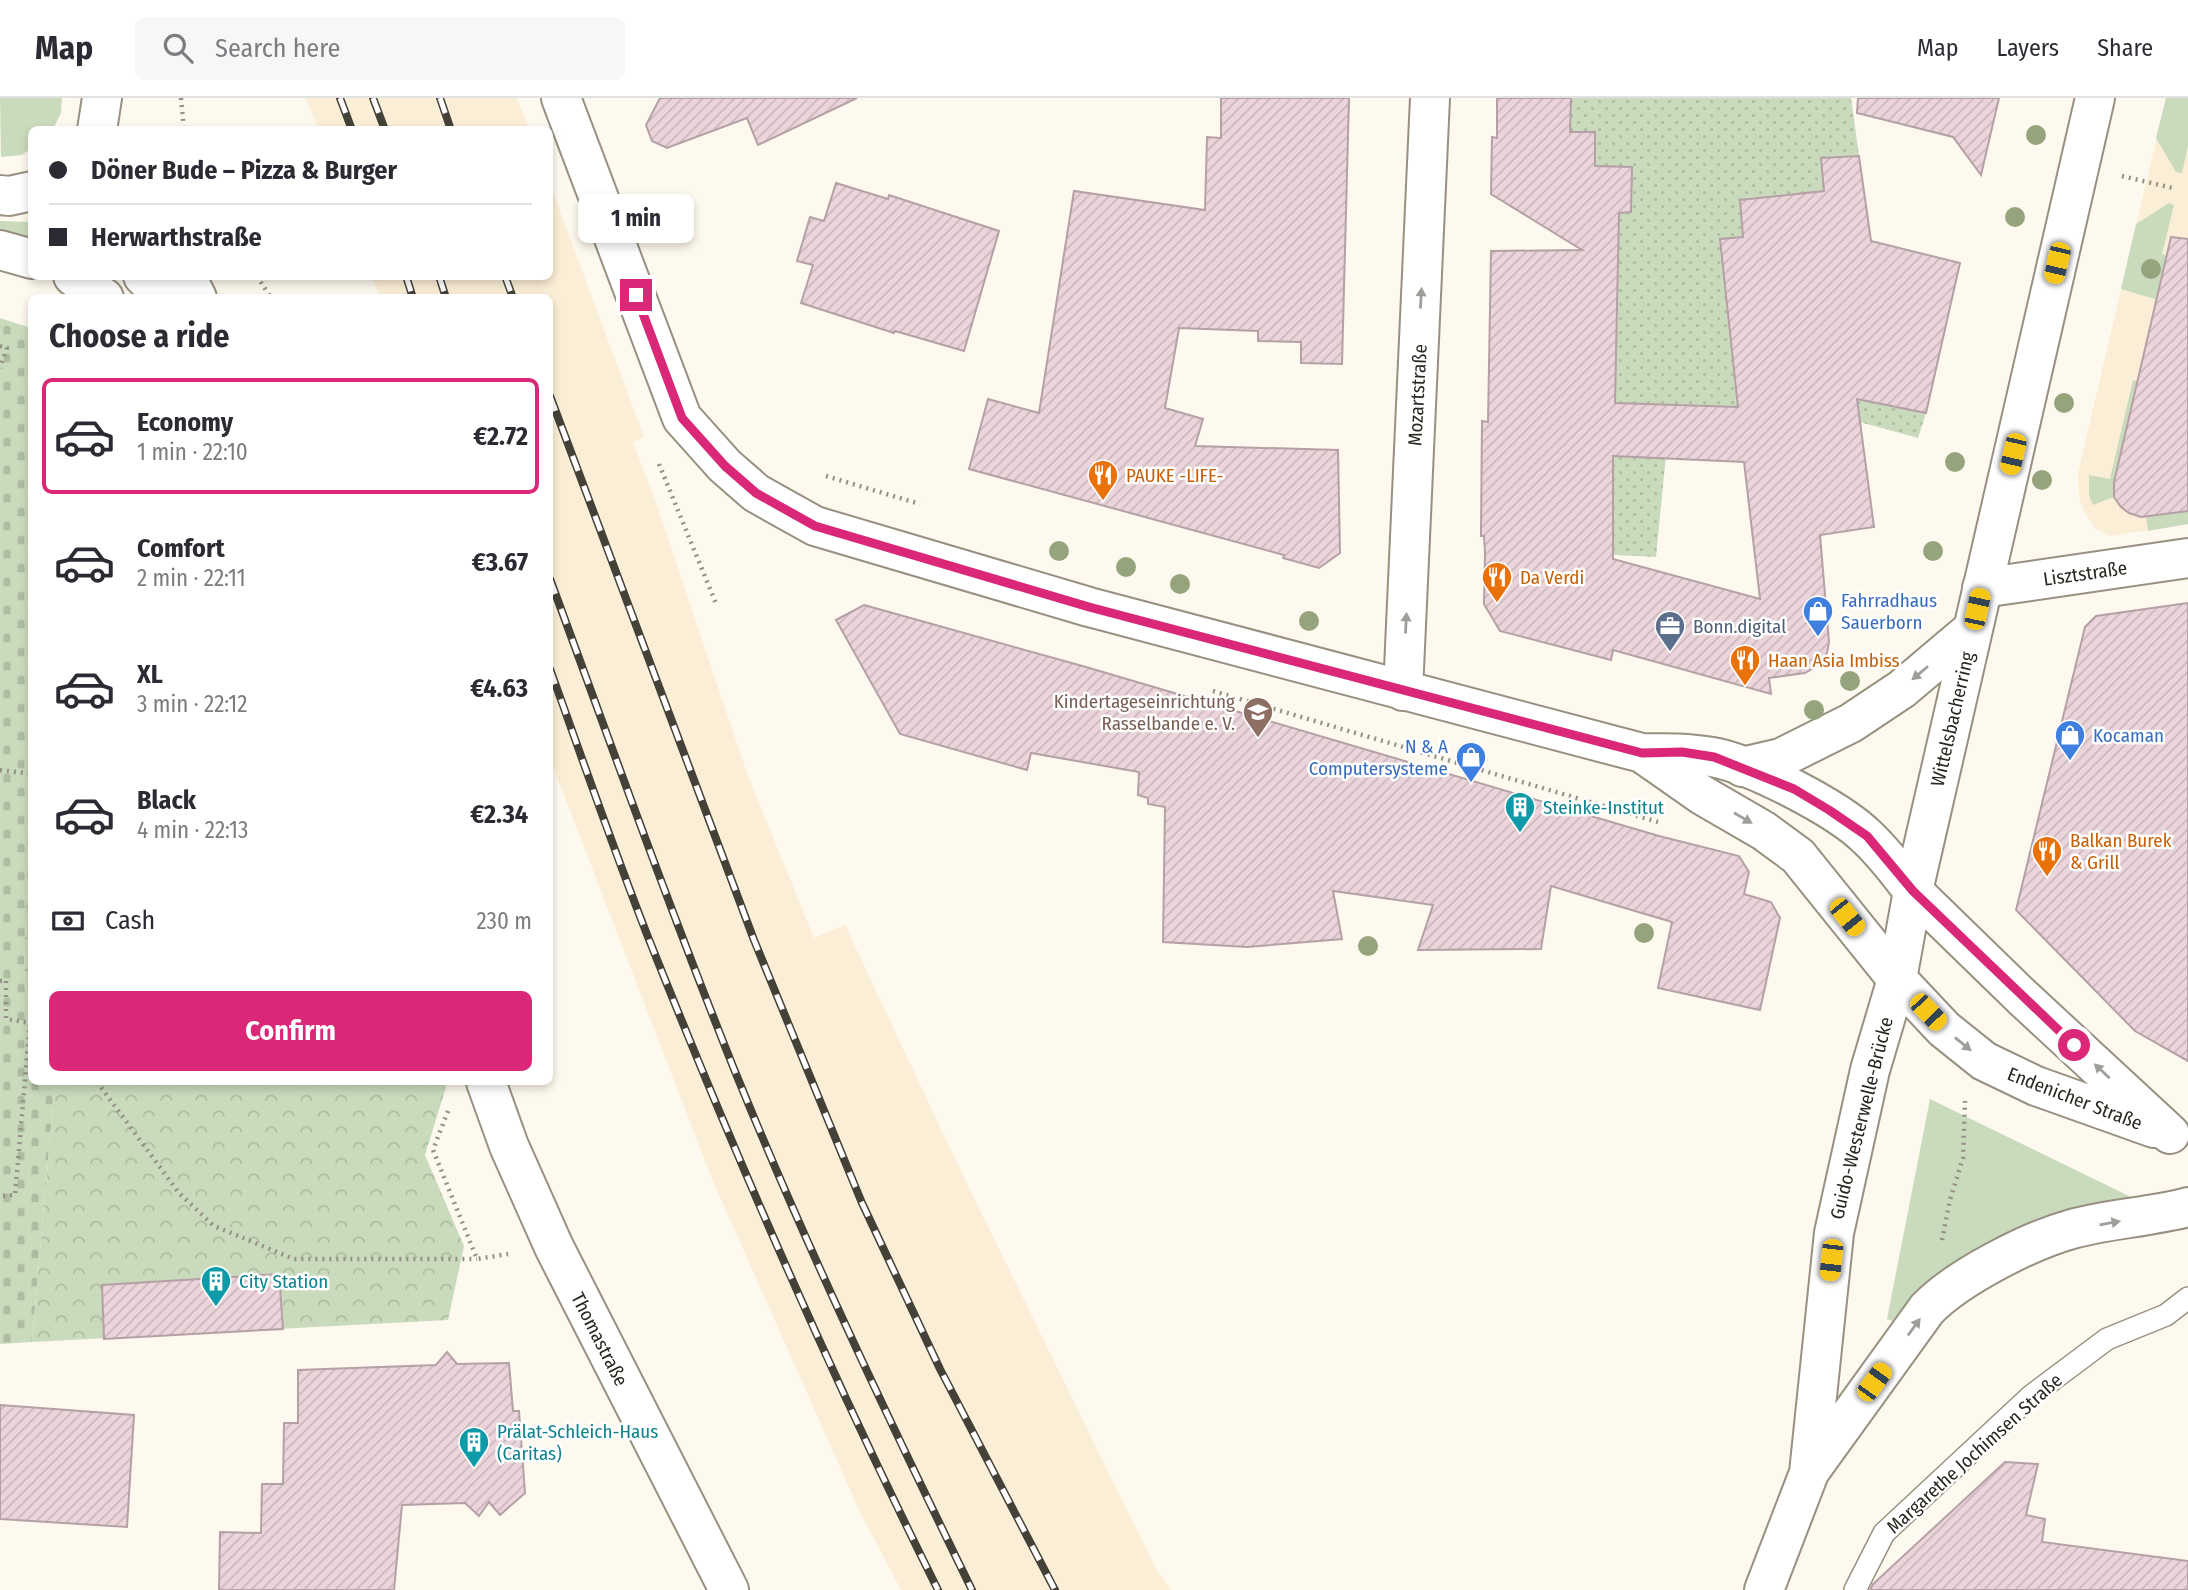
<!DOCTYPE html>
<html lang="en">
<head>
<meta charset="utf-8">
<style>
	:root { --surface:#fff; --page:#f7f7f7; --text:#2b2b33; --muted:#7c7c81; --line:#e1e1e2; --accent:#db2777 }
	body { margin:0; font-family:"Fira Sans Condensed",sans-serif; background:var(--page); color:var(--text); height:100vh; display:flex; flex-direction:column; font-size:26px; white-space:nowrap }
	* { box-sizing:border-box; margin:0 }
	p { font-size:23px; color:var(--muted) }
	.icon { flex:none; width:38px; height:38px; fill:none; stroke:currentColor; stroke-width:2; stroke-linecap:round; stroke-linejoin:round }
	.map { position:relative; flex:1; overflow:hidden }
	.side { position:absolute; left:28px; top:196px; width:525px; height:791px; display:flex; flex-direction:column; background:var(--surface); border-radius:10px; box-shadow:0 4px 10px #0003 }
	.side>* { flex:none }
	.guide { position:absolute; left:28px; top:28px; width:525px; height:154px; border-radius:10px; box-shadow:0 4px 10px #0003; display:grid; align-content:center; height:154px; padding:0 21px; background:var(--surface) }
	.end { position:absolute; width:32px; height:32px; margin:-16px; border:9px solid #db2777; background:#fff; box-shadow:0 0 0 4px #fff }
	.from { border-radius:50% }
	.bubble { position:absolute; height:49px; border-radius:10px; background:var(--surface); box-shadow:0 4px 10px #0003; font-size:23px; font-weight:700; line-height:49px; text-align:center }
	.car { position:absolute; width:21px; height:42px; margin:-21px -10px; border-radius:9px; box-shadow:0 0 5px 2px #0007; background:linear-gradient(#f5c518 24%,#345 0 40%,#f5c518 0 76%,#345 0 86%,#f5c518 0) }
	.guide b { display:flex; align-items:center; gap:24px; height:66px; font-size:26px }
	.guide b+b { border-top:2px solid var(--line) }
	.guide i { width:18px; height:18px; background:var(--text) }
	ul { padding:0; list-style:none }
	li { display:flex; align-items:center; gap:21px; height:116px; margin:0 14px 10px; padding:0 7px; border:4px solid transparent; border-radius:10px }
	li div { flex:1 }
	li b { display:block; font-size:26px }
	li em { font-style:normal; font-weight:700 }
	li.current { border-color:var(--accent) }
	li>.icon { width:63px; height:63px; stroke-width:1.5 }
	h2 { padding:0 21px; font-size:32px; line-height:84px }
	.pay { display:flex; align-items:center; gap:18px; height:77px; padding:0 21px; font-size:26px }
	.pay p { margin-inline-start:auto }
	.action { display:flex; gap:14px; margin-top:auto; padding:14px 21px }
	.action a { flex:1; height:80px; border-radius:10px; background:var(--accent); color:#fff; font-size:28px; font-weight:700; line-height:80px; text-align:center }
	header { display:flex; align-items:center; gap:42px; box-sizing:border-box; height:98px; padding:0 35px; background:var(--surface); border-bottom:2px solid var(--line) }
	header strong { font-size:33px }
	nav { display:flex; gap:38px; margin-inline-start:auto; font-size:24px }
	.search { width:490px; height:63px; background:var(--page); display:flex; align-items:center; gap:18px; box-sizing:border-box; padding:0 24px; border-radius:10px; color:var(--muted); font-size:26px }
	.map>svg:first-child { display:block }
</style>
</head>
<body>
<header>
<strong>Map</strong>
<div class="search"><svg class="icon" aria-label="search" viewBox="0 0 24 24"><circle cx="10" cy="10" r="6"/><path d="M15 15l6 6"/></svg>Search here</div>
<nav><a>Map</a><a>Layers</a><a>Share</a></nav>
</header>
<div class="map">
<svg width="2188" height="1492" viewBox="0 0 2188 1492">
	<defs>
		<pattern id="cemetery-stones" width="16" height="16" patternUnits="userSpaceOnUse" patternTransform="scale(1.75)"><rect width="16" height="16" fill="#cadbbd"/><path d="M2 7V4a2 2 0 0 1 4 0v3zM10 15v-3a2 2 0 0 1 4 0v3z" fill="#aebca2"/></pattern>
		<pattern id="park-crowns" width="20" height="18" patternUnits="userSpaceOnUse" patternTransform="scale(1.75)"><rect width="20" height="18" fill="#cadbbd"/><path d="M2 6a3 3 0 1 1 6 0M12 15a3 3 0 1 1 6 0" fill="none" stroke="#aebca2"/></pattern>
		<pattern id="garden-dots" width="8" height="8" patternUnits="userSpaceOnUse" patternTransform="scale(1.75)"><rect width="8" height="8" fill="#cadbbd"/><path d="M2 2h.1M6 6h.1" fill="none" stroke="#aebca2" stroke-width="1.8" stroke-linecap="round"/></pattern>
		<pattern id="building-hatch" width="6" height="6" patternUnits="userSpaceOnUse" patternTransform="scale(1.75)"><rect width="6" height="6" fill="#ebd5db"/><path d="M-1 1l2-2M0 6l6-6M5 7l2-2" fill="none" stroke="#cab7bc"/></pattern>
	</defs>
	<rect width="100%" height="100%" fill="#fef9ee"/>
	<!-- built -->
	<path fill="#fbeed6" d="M306,0h211l12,31h-211z
		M2166,0h22v426l-78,12 -14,-7 -13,-19 -4,-14 -1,-23z
		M550,86l94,253 -11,5 24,64 90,267 67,165 31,-13 112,238 198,404 16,23h-270l-42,-80 -147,-331 -162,-420v-461l-170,-1 -8,-20 178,-1z"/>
	<!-- grass -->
	<path fill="#cadbbd" d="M0,0h62l-1,15 -8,16 -21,1 -1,19 -10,6 -20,2z
		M2166,0h22v48l-6,27 -6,-1 -20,-34z
		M2169,105l5,2 -12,49 8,3 -12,43 -37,-11 15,-65z
		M0,123l31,1v22l-31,-8z
		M2133,282l4,1 -23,101v15l-21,8 -4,-10v-20l21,4z
		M2188,413v13l-40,7 -2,-14z
		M1930,1001l203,99 -69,13 -80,34 -47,33 -45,43 -5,-2z"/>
	<!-- cemetery -->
	<path fill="url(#cemetery-stones)" d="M0,220l31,10 1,373 -8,282 7,16 1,83h23l-23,260 -32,2z"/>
	<!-- park -->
	<path fill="url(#park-crowns)" d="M31,603v298l-7,-16z
		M55,984h389l2,5 -21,68 39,91 -16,74 -416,22z"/>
	<!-- garden -->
	<path fill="url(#garden-dots)" d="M1571,0h280l8,58 -38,2 3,33 -84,9 3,37 -23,3 7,57 146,105 53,11 -8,25 -102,-28 -145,-5 -15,152 -80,-4 4,-87 37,-135 1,-76 -19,-42 32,-1 1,-45 -37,-1v-34h-25z"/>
	<!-- building -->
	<path fill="url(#building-hatch)" stroke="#b4a0a5" stroke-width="2" fill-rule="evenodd" d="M660,0h197l-99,47 -11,-27 -80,30 -15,-7 -6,-16z
		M1221,0h128l-7,266 -41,-1v-21l-43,-1v-10l-79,-3 -14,80 38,11 -8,27 143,4 2,103 -21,15 -36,-10 1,-3 -315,-86 19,-70 51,14 35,-222 131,19 2,-73 14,1z
		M1497,0h74l-1,34h25v34l37,1 -1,45 -12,1 -4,190 123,4 -18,-168 23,-2 -3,-37 84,-9 -3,-33 38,-2 12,85 89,22 -34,150 -69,-14 17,128 -54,8 9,107 -2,11 -7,11 -15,9 -36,5 2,16 -158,-44 -2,10 -111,-29 -16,-27 1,-51 -1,-17h-3l1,-115 6,1 3,-171 91,-1 -91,-56 1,-57 5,1zM1613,358l131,6 16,137 -147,-40z
		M1858,0h141l-18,77 -28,-38 -96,-24z
		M836,85l52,16 1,-4 110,36 -35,120 -69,-20 -1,2 -93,-30 12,-38 -16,-4 13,-44 14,4z
		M2171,139l17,2v272l-47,6 -12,-4 -8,-6 -7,-10v-15z
		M2188,505v458l-53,-30 -119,-121 69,-283 11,-11z
		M864,507l222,62 573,169 80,20 10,16 -5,22 27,8 9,16 -20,92 -102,-22 14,-66 -121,-36 -10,63 -123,1 15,-45 -100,-14 9,48 -95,8 -84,-5 2,-135 -17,-3v-6l-10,-3 1,-23 -108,-19 -4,17 -127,-36 -64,-114z
		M279,1176l4,55 -179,10 -2,-54z
		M447,1254l10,12 52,-1 4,48h6l6,82 -25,22 -11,-13 -10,14 -14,-13 -63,2 -8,85h-175l1,-58 41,1 1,-49h21l1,-61h14v-53l138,-5z
		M0,1307l134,10 -7,112 -127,-8z
		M2005,1364l33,2 -12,51 19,4 -3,23 146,19v29h-318l3,-6z"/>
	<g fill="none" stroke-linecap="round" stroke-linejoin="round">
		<!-- lane casing -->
		<g stroke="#989080" stroke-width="24">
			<path id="lane" d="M1855,1492l29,-57 147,-137 76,-57 59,-24 22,-17"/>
		</g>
		<!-- street casing -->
		<g stroke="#989080" stroke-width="42">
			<path id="street" d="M561,0l121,320 43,48 31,27 59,33 274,81 553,146c24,0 47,0 70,4 40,7 127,52 156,81 17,16 31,35 45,53
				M1982,490l206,-30
				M1403,593l27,-593
				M1642,655l60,42 62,36 34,25 99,123"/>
		</g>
		<!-- secondary casing -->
		<g stroke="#989080" stroke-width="42">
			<path id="secondary" d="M97,32l5,-32
				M0,97l9,1 23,-5
				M0,152l32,9
				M73,178l31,22
				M143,178l22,22
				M186,178l11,22
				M1742,669l39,-9 70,-35 51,-34 71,-60
				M1913,793l182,-793
				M486,984l23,64 45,101 175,343"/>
		</g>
		<!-- primary casing -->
		<g stroke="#989080" stroke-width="42">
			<path id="primary" d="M1913,793l109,106 148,137
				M1897,881l47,50 40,32 52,25 118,42
				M1810,1373l117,-162c31,-32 102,-68 145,-80 36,-10 78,-12 116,-22
				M1764,1492l45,-117 25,-240 36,-163 27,-91 16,-88"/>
		</g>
		<!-- path -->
		<path stroke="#949087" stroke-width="4.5" stroke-dasharray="2 5" stroke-linecap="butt" d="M181,0l3,32
			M2122,78l50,12
			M257,178l14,22
			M0,248l7,2 -7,20
			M659,366l58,142
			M826,378l94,28
			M1213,593l445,131
			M0,672l32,4
			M0,883l6,-1v39l24,4 -15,172 -15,1
			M97,984l82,111 35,33 80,33h183
			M448,1013l-15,39 44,109 31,-5
			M1942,1142l8,-40 13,-42 2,-57"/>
		<!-- lane -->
		<use href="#lane" stroke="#fff" stroke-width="21"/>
		<!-- street -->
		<use href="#street" stroke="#fff" stroke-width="38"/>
		<!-- secondary -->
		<use href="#secondary" stroke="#fff" stroke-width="38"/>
		<!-- primary -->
		<use href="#primary" stroke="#fff" stroke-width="38"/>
		<!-- rail casing -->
		<g stroke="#444139" stroke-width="8">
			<path id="rail" d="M340,0l12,32
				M373,0l12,32
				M440,0l11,32
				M406,178l7,22
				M439,178l7,22
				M505,178l8,22
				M550,298l204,544 108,263 78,166 115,221
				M550,481c60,163 119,328 184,490 72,177 154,349 238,521
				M550,571c32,89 63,179 98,268 88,221 184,440 290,653"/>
		</g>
		<!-- rail -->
		<use href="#rail" stroke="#fff" stroke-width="5" stroke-dasharray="16" stroke-linecap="butt"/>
	</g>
	<!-- trees -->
	<g fill="#95a47c">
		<circle cx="2036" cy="37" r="10"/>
		<circle cx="2015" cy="119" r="10"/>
		<circle cx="2151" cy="171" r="10"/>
		<circle cx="2064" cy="305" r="10"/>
		<circle cx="1955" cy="364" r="10"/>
		<circle cx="2042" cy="382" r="10"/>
		<circle cx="1059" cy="453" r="10"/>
		<circle cx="1933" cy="453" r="10"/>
		<circle cx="1126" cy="469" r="10"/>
		<circle cx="1180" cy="486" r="10"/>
		<circle cx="1309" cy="523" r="10"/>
		<circle cx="1850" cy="583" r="10"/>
		<circle cx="1814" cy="612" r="10"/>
		<circle cx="1644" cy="835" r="10"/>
		<circle cx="1368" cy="848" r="10"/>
	</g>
	<!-- one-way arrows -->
	<defs><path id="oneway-solid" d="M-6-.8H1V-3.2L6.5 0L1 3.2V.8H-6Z" transform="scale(1.75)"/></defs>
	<g fill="#9f9e9b">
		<use href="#oneway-solid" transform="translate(1421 200) rotate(-87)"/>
		<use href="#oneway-solid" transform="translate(1406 525) rotate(-87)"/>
		<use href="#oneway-solid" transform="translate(1920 575) rotate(140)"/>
		<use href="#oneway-solid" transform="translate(1743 720) rotate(30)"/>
		<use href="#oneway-solid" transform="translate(1963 946) rotate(39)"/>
		<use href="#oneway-solid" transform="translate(2102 973) rotate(-137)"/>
		<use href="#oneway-solid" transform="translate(2110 1125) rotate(-10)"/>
		<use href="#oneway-solid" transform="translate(1914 1229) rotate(-54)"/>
	</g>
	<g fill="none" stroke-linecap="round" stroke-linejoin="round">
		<!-- route -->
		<path stroke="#db2777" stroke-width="9" d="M636,197l46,123 43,48 31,27 59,33 274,81 553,146 40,-1 32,5 80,32 35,21 38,26 46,55 161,154"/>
	</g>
	<!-- icons -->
	<defs>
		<g id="restaurant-pin" transform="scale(1.575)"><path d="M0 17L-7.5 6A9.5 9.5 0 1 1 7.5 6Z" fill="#e8710a" stroke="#fff"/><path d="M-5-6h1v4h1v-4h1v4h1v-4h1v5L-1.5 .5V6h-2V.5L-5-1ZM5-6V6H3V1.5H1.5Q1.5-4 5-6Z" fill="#fff"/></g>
		<g id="shop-pin" transform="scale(1.575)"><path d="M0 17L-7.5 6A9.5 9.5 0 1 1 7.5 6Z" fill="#3f7fe0" stroke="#fff"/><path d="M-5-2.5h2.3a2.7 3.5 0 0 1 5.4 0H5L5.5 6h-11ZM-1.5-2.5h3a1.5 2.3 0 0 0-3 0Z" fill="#fff"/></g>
		<g id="office-pin" transform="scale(1.575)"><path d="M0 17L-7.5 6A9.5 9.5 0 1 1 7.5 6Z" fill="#5c6f8a" stroke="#fff"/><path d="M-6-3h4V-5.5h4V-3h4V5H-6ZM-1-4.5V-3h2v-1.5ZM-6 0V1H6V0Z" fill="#fff"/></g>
		<g id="school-pin" transform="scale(1.575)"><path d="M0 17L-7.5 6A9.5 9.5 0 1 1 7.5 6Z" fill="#8d6e63" stroke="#fff"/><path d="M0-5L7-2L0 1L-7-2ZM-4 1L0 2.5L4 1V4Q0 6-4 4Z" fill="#fff"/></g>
		<g id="building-pin" transform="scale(1.575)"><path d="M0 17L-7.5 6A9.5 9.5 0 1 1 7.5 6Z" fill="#0f9aa8" stroke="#fff"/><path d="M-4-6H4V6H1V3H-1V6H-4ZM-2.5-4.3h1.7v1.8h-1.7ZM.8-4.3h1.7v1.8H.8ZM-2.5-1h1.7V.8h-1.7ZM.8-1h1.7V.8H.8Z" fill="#fff"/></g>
	</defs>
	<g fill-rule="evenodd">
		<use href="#restaurant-pin" x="1103" y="377"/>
		<use href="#restaurant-pin" x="1497" y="479"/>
		<use href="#shop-pin" x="1818" y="513"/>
		<use href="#office-pin" x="1670" y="528"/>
		<use href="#restaurant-pin" x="1745" y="562"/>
		<use href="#school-pin" x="1258" y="614"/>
		<use href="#shop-pin" x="2070" y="637"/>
		<use href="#shop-pin" x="1471" y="659"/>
		<use href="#building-pin" x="1520" y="709"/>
		<use href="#restaurant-pin" x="2047" y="753"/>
		<use href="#building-pin" x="216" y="1183"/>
		<use href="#building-pin" x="474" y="1344"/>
	</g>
	<g text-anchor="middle" stroke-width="5" stroke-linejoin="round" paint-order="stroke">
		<!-- street labels -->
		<g font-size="19" fill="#2a2720" stroke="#fff">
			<text transform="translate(1417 297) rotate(-87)" y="7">Mozartstraße</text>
			<text transform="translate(2085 475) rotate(-8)" y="7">Lisztstraße</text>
			<text transform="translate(1952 621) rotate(-77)" y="7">Wittelsbacherring</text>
			<text transform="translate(2075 1000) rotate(21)" y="7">Endenicher Straße</text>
			<text transform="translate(1861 1020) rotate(-76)" y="7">Guido-Westerwelle-Brücke</text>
			<text transform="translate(600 1241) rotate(63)" y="7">Thomastraße</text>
			<text transform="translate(1974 1355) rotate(-42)" y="7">Margarethe Jochimsen Straße</text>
		</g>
		<!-- food labels -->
		<g font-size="19" fill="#c56008" stroke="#fff" text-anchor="start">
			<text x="1126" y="384">PAUKE -LIFE-</text>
			<text x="1520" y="486">Da Verdi</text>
			<text x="1768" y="569">Haan Asia Imbiss</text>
			<text x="2070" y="749">Balkan Burek<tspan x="2070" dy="22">&amp; Grill</tspan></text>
		</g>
		<!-- shop labels -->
		<g font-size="19" fill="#366cbe" stroke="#fff" text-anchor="start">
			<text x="1841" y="509">Fahrradhaus<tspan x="1841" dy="22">Sauerborn</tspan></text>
			<text x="2093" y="644">Kocaman</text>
			<text x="1448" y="655" text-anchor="end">N &amp; A<tspan x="1448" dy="22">Computersysteme</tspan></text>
		</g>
		<!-- service labels -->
		<g font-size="19" fill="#4e5e75" stroke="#fff" text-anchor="start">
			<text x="1693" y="535">Bonn.digital</text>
		</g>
		<!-- education labels -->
		<g font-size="19" fill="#785e54" stroke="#fff" text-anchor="end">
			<text x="1235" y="610">Kindertageseinrichtung<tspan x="1235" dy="22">Rasselbande e. V.</tspan></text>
		</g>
		<!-- culture labels -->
		<g font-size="19" fill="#0d838f" stroke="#fff" text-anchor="start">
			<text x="1543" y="716">Steinke-Institut</text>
			<text x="239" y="1190">City Station</text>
			<text x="497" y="1340">Prälat-Schleich-Haus<tspan x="497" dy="22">(Caritas)</tspan></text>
		</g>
	</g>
</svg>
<i class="end from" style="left:2074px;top:947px"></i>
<i class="end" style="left:636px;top:197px"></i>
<div class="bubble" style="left:578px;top:96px;width:116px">1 min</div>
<i class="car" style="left:2057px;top:165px;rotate:193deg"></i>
<i class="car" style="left:2013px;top:356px;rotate:193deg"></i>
<i class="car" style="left:1977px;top:511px;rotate:12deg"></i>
<i class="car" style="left:1847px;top:819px;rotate:141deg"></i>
<i class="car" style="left:1928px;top:914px;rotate:136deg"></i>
<i class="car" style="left:1831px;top:1162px;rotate:186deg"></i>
<i class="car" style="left:1874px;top:1284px;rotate:36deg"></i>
<div class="guide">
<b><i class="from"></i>Döner Bude – Pizza &amp; Burger</b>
<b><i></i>Herwarthstraße</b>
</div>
<section class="side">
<h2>Choose a ride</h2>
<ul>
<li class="current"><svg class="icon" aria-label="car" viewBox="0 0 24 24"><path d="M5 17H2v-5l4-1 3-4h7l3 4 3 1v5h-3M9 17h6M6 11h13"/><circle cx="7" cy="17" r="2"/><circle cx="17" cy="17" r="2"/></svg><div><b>Economy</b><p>1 min · 22:10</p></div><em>€2.72</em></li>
<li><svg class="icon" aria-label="car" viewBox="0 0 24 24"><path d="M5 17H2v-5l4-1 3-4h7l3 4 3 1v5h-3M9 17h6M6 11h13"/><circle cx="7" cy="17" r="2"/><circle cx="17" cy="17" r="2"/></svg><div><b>Comfort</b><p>2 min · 22:11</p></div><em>€3.67</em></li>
<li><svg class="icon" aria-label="car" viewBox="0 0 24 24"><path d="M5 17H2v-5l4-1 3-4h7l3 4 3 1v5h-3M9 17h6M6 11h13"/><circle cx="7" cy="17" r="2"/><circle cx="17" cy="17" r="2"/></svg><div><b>XL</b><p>3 min · 22:12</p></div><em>€4.63</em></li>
<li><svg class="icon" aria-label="car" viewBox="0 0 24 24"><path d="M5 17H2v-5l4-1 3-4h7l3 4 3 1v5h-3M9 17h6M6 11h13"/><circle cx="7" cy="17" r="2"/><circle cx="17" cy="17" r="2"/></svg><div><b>Black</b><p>4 min · 22:13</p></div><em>€2.34</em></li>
</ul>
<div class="pay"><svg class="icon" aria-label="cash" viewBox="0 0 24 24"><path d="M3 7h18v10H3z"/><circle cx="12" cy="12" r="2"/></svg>Cash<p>230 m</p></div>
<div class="action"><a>Confirm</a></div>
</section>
</div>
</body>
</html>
